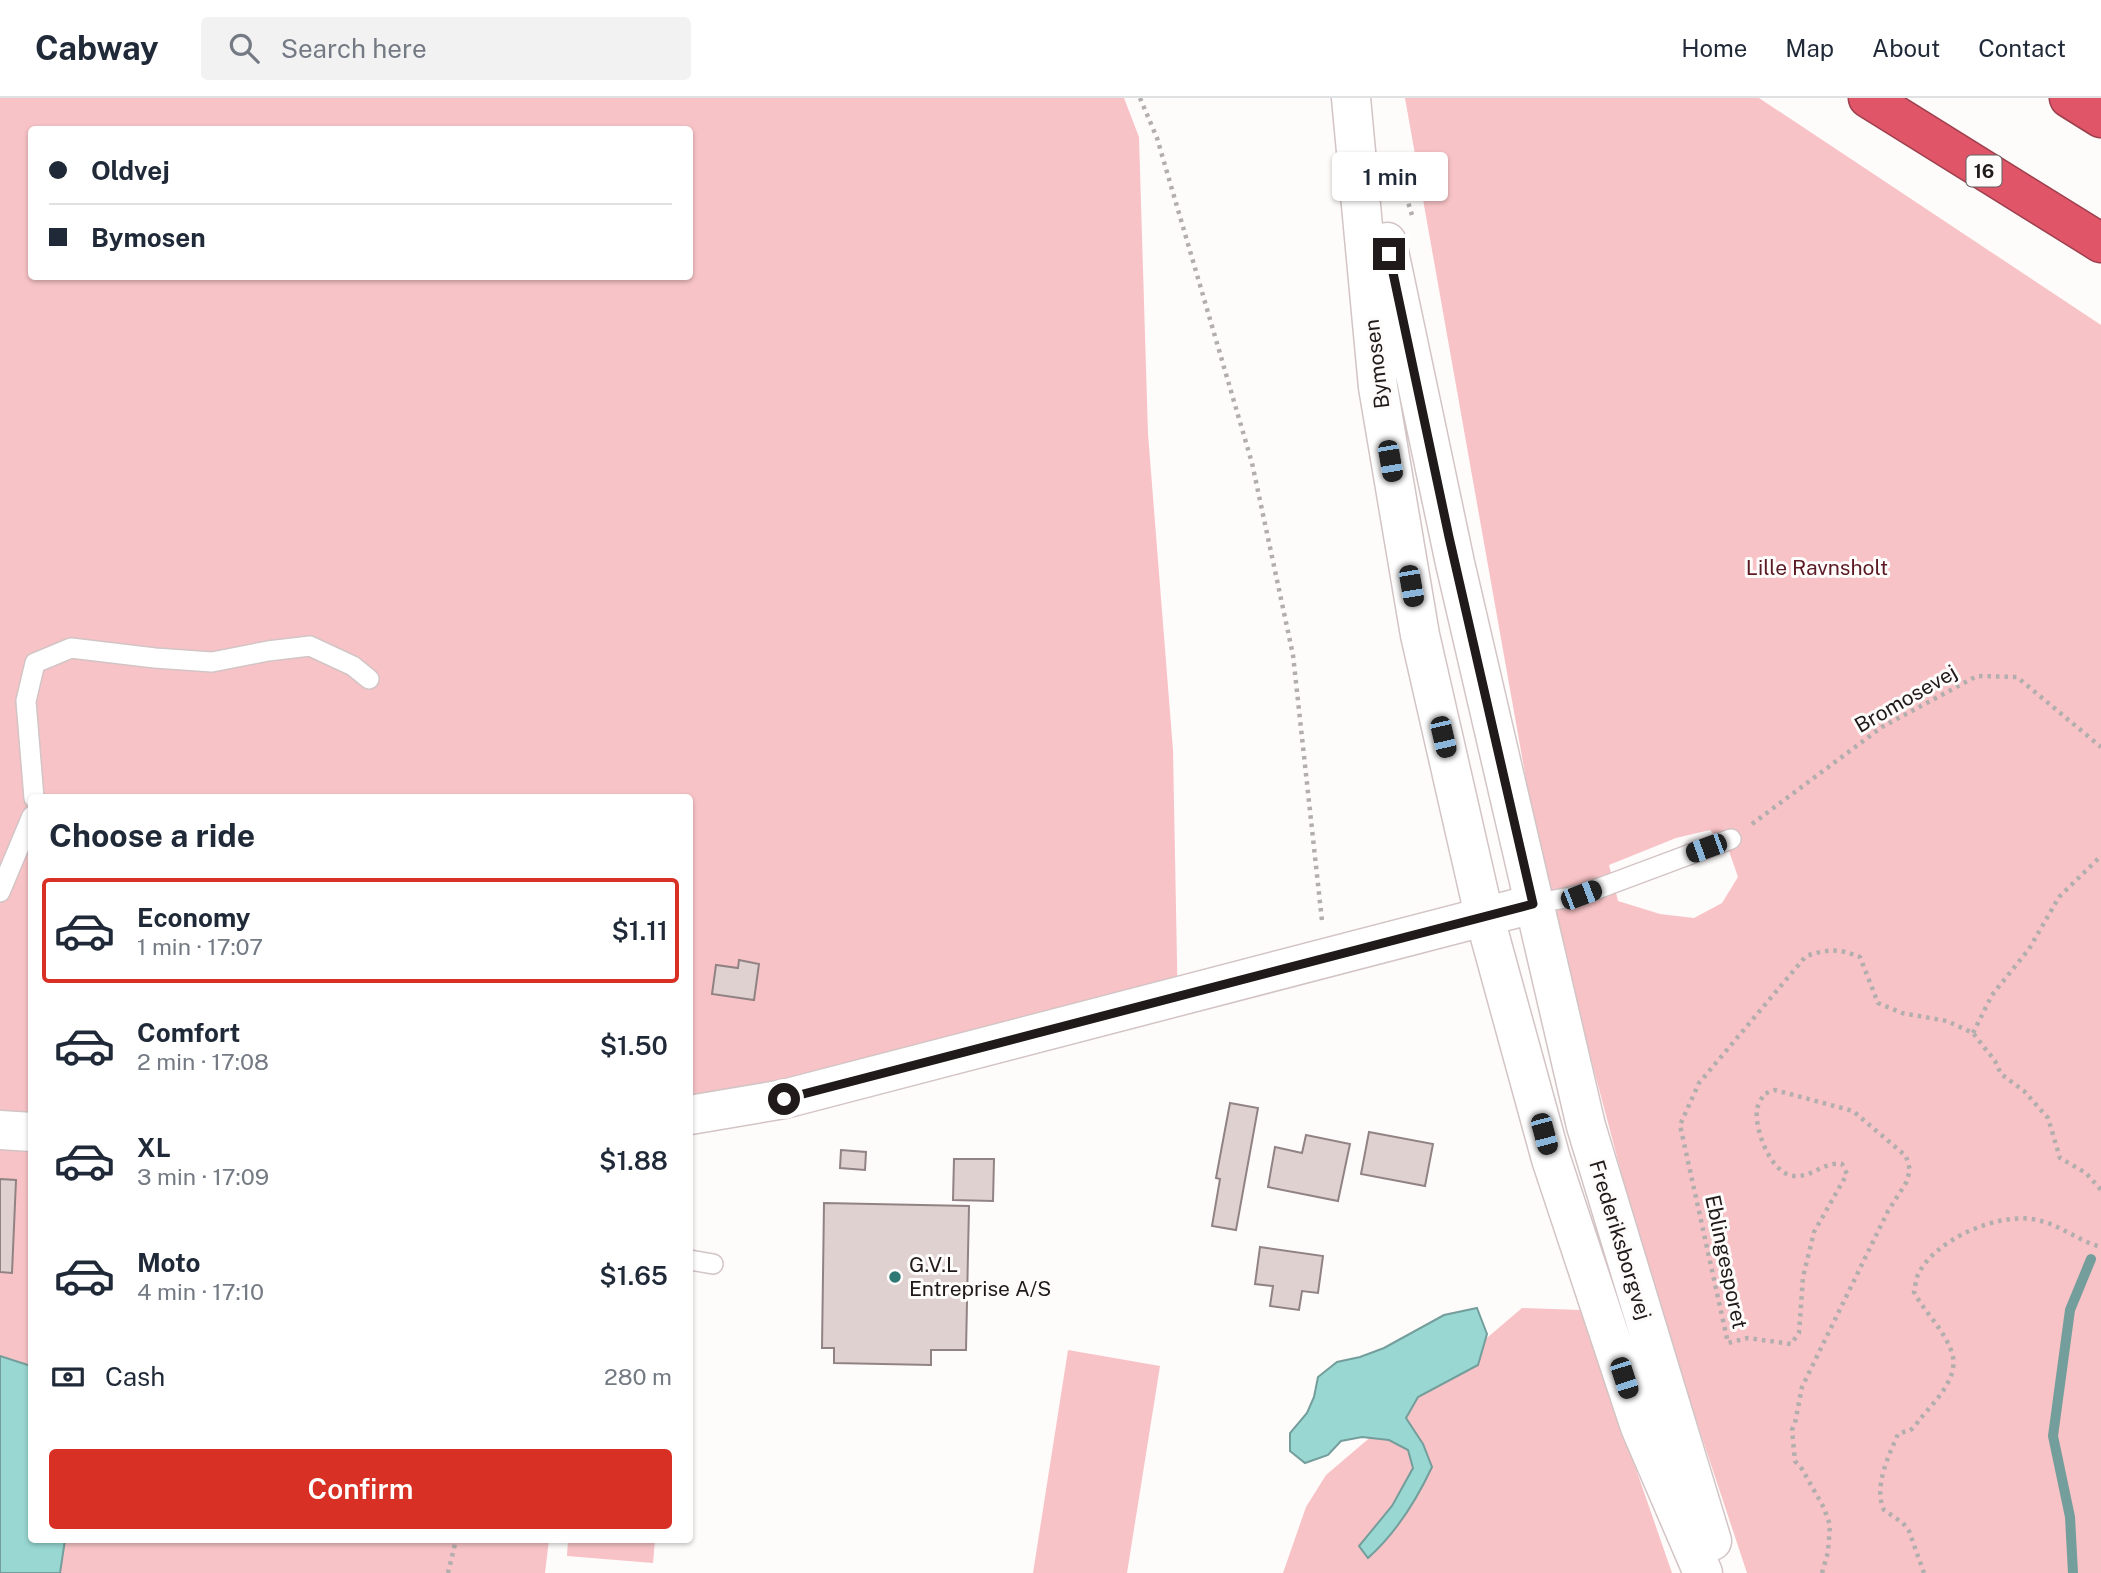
<!DOCTYPE html>
<html lang="en">
<head>
<meta charset="utf-8">
<style>
	:root { --surface:#fff; --page:#f2f2f3; --text:#1f2937; --muted:#747a83; --line:#e0e1e3; --accent:#d93025 }
	body { margin:0; font-family:"Public Sans",sans-serif; background:var(--page); color:var(--text); height:100vh; display:flex; flex-direction:column; font-size:26px; white-space:nowrap }
	* { box-sizing:border-box; margin:0 }
	p { font-size:23px; color:var(--muted) }
	.icon { flex:none; width:38px; height:38px; fill:none; stroke:currentColor; stroke-width:2; stroke-linecap:round; stroke-linejoin:round }
	.map { position:relative; flex:1; overflow:hidden }
	.sheet { position:absolute; left:28px; top:696px; width:665px; height:749px; display:flex; flex-direction:column; background:var(--surface); border-radius:7px; box-shadow:0 2px 5px #0004 }
	.sheet>* { flex:none }
	.hud { position:absolute; left:28px; top:28px; width:665px; height:154px; border-radius:7px; box-shadow:0 2px 5px #0004; display:grid; align-content:center; height:154px; padding:0 21px; background:var(--surface) }
	.end { position:absolute; width:32px; height:32px; margin:-16px; border:9px solid #201a1a; background:#fff; box-shadow:0 0 0 4px #fff }
	.from { border-radius:50% }
	.bubble { position:absolute; height:49px; border-radius:7px; background:var(--surface); box-shadow:0 2px 5px #0004; font-size:23px; font-weight:600; line-height:49px; text-align:center }
	.car { position:absolute; width:21px; height:42px; margin:-21px -10px; border-radius:9px; box-shadow:0 0 5px 2px #0007; background:linear-gradient(#222 24%,#8ab4d8 0 40%,#222 0 76%,#8ab4d8 0 86%,#222 0) }
	.hud b { display:flex; align-items:center; gap:24px; height:66px; font-size:26px }
	.hud b+b { border-top:2px solid var(--line) }
	.hud i { width:18px; height:18px; background:var(--text) }
	ul { padding:0; list-style:none }
	li { display:flex; align-items:center; gap:21px; height:105px; margin:0 14px 10px; padding:0 7px; border:4px solid transparent; border-radius:7px }
	li div { flex:1 }
	li b { display:block; font-size:26px }
	li em { font-style:normal; font-weight:600 }
	li.active { border-color:var(--accent) }
	li>.icon { width:63px; height:63px; stroke-width:1.5 }
	h2 { padding:0 21px; font-size:32px; line-height:84px }
	.pay { display:flex; align-items:center; gap:18px; height:77px; padding:0 21px; font-size:26px }
	.pay p { margin-inline-start:auto }
	.button { display:flex; gap:14px; margin-top:auto; padding:14px 21px }
	.button a { flex:1; height:80px; border-radius:7px; background:var(--accent); color:#fff; font-size:28px; font-weight:600; line-height:80px; text-align:center }
	header { display:flex; align-items:center; gap:42px; box-sizing:border-box; height:98px; padding:0 35px; background:var(--surface); border-bottom:2px solid var(--line) }
	header strong { font-size:33px }
	nav { display:flex; gap:38px; margin-inline-start:auto; font-size:24px }
	.search { width:490px; height:63px; background:var(--page); display:flex; align-items:center; gap:18px; box-sizing:border-box; padding:0 24px; border-radius:7px; color:var(--muted); font-size:26px }
	.map>svg:first-child { display:block }
</style>
</head>
<body>
<header>
<strong>Cabway</strong>
<div class="search"><svg class="icon" aria-label="search" viewBox="0 0 24 24"><circle cx="10" cy="10" r="6"/><path d="M15 15l6 6"/></svg>Search here</div>
<nav><a>Home</a><a>Map</a><a>About</a><a>Contact</a></nav>
</header>
<div class="map">
<svg width="2101" height="1475" viewBox="0 0 2101 1475">
	<rect width="100%" height="100%" fill="#fefbfb"/>
	<!-- green -->
	<path fill="#f8c3c6" fill-rule="evenodd" d="M0,0h1124l15,39 9,297 25,316 5,264 -488,112v-328h-658v742h517l-4,33h-545zM32,32h658v146h-658z
		M1405,0h354l342,227v1248h-354l-97,-292 -90,-339 -33,-157zM1710,732l19,21 9,26 -16,26 -28,15 -34,-4 -42,-13 -9,-36 67,-27z
		M1522,1210l59,2 91,263h-389l23,-66 20,-32z
		M1068,1252l92,16 -33,207h-94z
		M568,1442h87l-2,23 -86,-7z"/>
	<!-- water -->
	<path fill="#98d7d2" stroke="#749e9b" stroke-width="2" d="M1477,1210l10,26 -9,31 -60,32 -12,21 17,26 9,23c-15,32 -37,67 -64,91l-9,-12 33,-40 21,-38 -5,-18 -19,-10 -27,-3 -21,4 -13,14 -23,8 -15,-12v-18l17,-20 7,-16 4,-20 19,-15 23,-5 24,-9 60,-33z
		M0,1258l31,10 1,174h33l-5,33h-60z"/>
	<g fill="none" stroke-linecap="round" stroke-linejoin="round">
		<!-- stream -->
		<path stroke="#749e9b" stroke-width="10" d="M2073,1475l-3,-56 -17,-81 17,-126 21,-51"/>
	</g>
	<!-- building -->
	<path fill="#e0d1d1" stroke="#918384" stroke-width="2" d="M739,862l20,4 -5,36 -42,-6 4,-29 22,3z
		M1230,1005l28,5 -22,122 -24,-4 8,-47 -4,-1z
		M1369,1034l64,12 -8,42 -64,-12z
		M1306,1037l44,9 -12,57 -70,-14 7,-40 27,6z
		M841,1052l25,2 -1,18 -25,-2z
		M954,1061h40l-1,42 -40,-1z
		M0,1081l16,1 -4,93 -12,-1z
		M824,1105l145,3 -3,144h-35v15l-97,-2v-15h-12z
		M1260,1149l63,9 -5,37 -16,-2 -3,19 -29,-4 3,-20 -18,-2z"/>
	<g fill="none" stroke-linecap="round" stroke-linejoin="round">
		<!-- service casing -->
		<g stroke="#d3c4c5" stroke-width="22">
			<path id="service" d="M34,700l-8,-97 9,-38 36,-15 84,10 57,4 56,-11 42,-5 43,20 16,13
				M0,794l32,-76
				M1533,806l48,-9 150,-56
				M690,1162l23,4"/>
		</g>
		<!-- minor casing -->
		<g stroke="#d3c4c5" stroke-width="41">
			<path id="minor" d="M690,1017l94,-16 749,-195
				M0,1032l32,2"/>
		</g>
		<!-- tertiary casing -->
		<g stroke="#d3c4c5" stroke-width="41">
			<path id="tertiary" d="M1351,0l27,289 42,248 64,280 67,244 89,268 63,146
				M1387,144l68,321 131,563 126,415"/>
		</g>
		<!-- motorway casing -->
		<g stroke="#9d404d" stroke-width="41">
			<path id="motorway" d="M1868,0l233,145
				M2069,0l32,20"/>
		</g>
		<!-- path -->
		<path stroke="#b2aeae" stroke-width="4.5" stroke-dasharray="3.5 5" stroke-linecap="butt" d="M1140,0l17,40 95,325 41,192 29,266
			M1396,65l16,52
			M1752,726l130,-97 95,-51 40,1 84,70
			M1973,935l19,-38 37,-46 30,-52 42,-41
			M448,1475l8,-33
			M1822,1475l6,-21 2,-27 -6,-17 -22,-39 -7,-8 -3,-31 3,-7 7,-36 86,-176 18,-28 4,-13 -4,-14 -53,-45 -78,-21 -11,4c-2,4 -6,10 -7,15 -3,21 15,67 38,67 18,1 30,-15 47,-12l5,10 -33,58 -11,45 -4,56 -8,11 -43,-6 -20,5 -48,-218 19,-42 107,-127c23,-7 31,-8 54,1l18,46 24,10 45,8 26,12 22,28 6,13 23,17 24,27 12,40 26,15 15,17
			M1924,1475l-15,-42 -6,-8 -19,-13c-11,-23 5,-55 14,-76 3,-2 7,-2 11,-3 4,-2 8,-8 11,-12 14,-17 40,-41 32,-66 -8,-24 -27,-40 -38,-61 1,-5 2,-11 3,-15 15,-37 83,-66 120,-57 24,5 41,21 64,27"/>
		<!-- service -->
		<use href="#service" stroke="#fff" stroke-width="19"/>
		<!-- minor -->
		<use href="#minor" stroke="#fff" stroke-width="38"/>
		<!-- tertiary -->
		<use href="#tertiary" stroke="#fff" stroke-width="38"/>
		<!-- motorway -->
		<use href="#motorway" stroke="#e15569" stroke-width="38"/>
	</g>
	<g fill="none" stroke-linecap="round" stroke-linejoin="round">
		<!-- route -->
		<path stroke="#201a1a" stroke-width="9" d="M784,1001l749,-195 -84,-367 -60,-283"/>
	</g>
	<!-- markers -->
	<circle fill="#2f7873" stroke="#fefbfb" stroke-width="2.5" cx="895" cy="1179" r="7"/>
	<g text-anchor="middle" stroke-width="6" stroke-linejoin="round" paint-order="stroke">
		<!-- shield labels -->
		<rect fill="#fefbfb" stroke="#635e5e" stroke-width="2" x="1966.5" y="57.5" width="35" height="31" rx="5"/>
		<g font-size="19" font-weight="bold" fill="#201a1a">
			<text x="1984" y="80">16</text>
		</g>
		<!-- street labels -->
		<g font-size="21" fill="#201a1a" stroke="#fefbfb">
			<text transform="translate(1377 266) rotate(-97)" y="7">Bymosen</text>
			<text transform="translate(1906 601) rotate(-30)" y="7">Bromosevej</text>
			<text transform="translate(1620 1142) rotate(73)" y="7">Frederiksborgvej</text>
			<text transform="translate(1726 1164) rotate(78)" y="7">Eblingesporet</text>
		</g>
		<!-- park labels -->
		<g font-size="21" fill="#5b1a24" stroke="#fefbfb">
			<text x="1817" y="477">Lille Ravnsholt</text>
		</g>
		<!-- poi labels -->
		<g font-size="21" fill="#201a1a" stroke="#fefbfb" text-anchor="start">
			<text x="909" y="1174">G.V.L<tspan x="909" dy="24">Entreprise A/S</tspan></text>
		</g>
	</g>
</svg>
<i class="end from" style="left:784px;top:1001px"></i>
<i class="end" style="left:1389px;top:156px"></i>
<div class="bubble" style="left:1332px;top:54px;width:116px">1 min</div>
<i class="car" style="left:1390px;top:363px;rotate:170deg"></i>
<i class="car" style="left:1411px;top:488px;rotate:170deg"></i>
<i class="car" style="left:1443px;top:639px;rotate:167deg"></i>
<i class="car" style="left:1706px;top:750px;rotate:250deg"></i>
<i class="car" style="left:1581px;top:797px;rotate:69deg"></i>
<i class="car" style="left:1544px;top:1036px;rotate:165deg"></i>
<i class="car" style="left:1624px;top:1280px;rotate:162deg"></i>
<div class="hud">
<b><i class="from"></i>Oldvej</b>
<b><i></i>Bymosen</b>
</div>
<section class="sheet">
<h2>Choose a ride</h2>
<ul>
<li class="active"><svg class="icon" aria-label="car" viewBox="0 0 24 24"><path d="M5 17H2v-5l4-1 3-4h7l3 4 3 1v5h-3M9 17h6M6 11h13"/><circle cx="7" cy="17" r="2"/><circle cx="17" cy="17" r="2"/></svg><div><b>Economy</b><p>1 min · 17:07</p></div><em>$1.11</em></li>
<li><svg class="icon" aria-label="car" viewBox="0 0 24 24"><path d="M5 17H2v-5l4-1 3-4h7l3 4 3 1v5h-3M9 17h6M6 11h13"/><circle cx="7" cy="17" r="2"/><circle cx="17" cy="17" r="2"/></svg><div><b>Comfort</b><p>2 min · 17:08</p></div><em>$1.50</em></li>
<li><svg class="icon" aria-label="car" viewBox="0 0 24 24"><path d="M5 17H2v-5l4-1 3-4h7l3 4 3 1v5h-3M9 17h6M6 11h13"/><circle cx="7" cy="17" r="2"/><circle cx="17" cy="17" r="2"/></svg><div><b>XL</b><p>3 min · 17:09</p></div><em>$1.88</em></li>
<li><svg class="icon" aria-label="car" viewBox="0 0 24 24"><path d="M5 17H2v-5l4-1 3-4h7l3 4 3 1v5h-3M9 17h6M6 11h13"/><circle cx="7" cy="17" r="2"/><circle cx="17" cy="17" r="2"/></svg><div><b>Moto</b><p>4 min · 17:10</p></div><em>$1.65</em></li>
</ul>
<div class="pay"><svg class="icon" aria-label="cash" viewBox="0 0 24 24"><path d="M3 7h18v10H3z"/><circle cx="12" cy="12" r="2"/></svg>Cash<p>280 m</p></div>
<div class="button"><a>Confirm</a></div>
</section>
</div>
</body>
</html>
